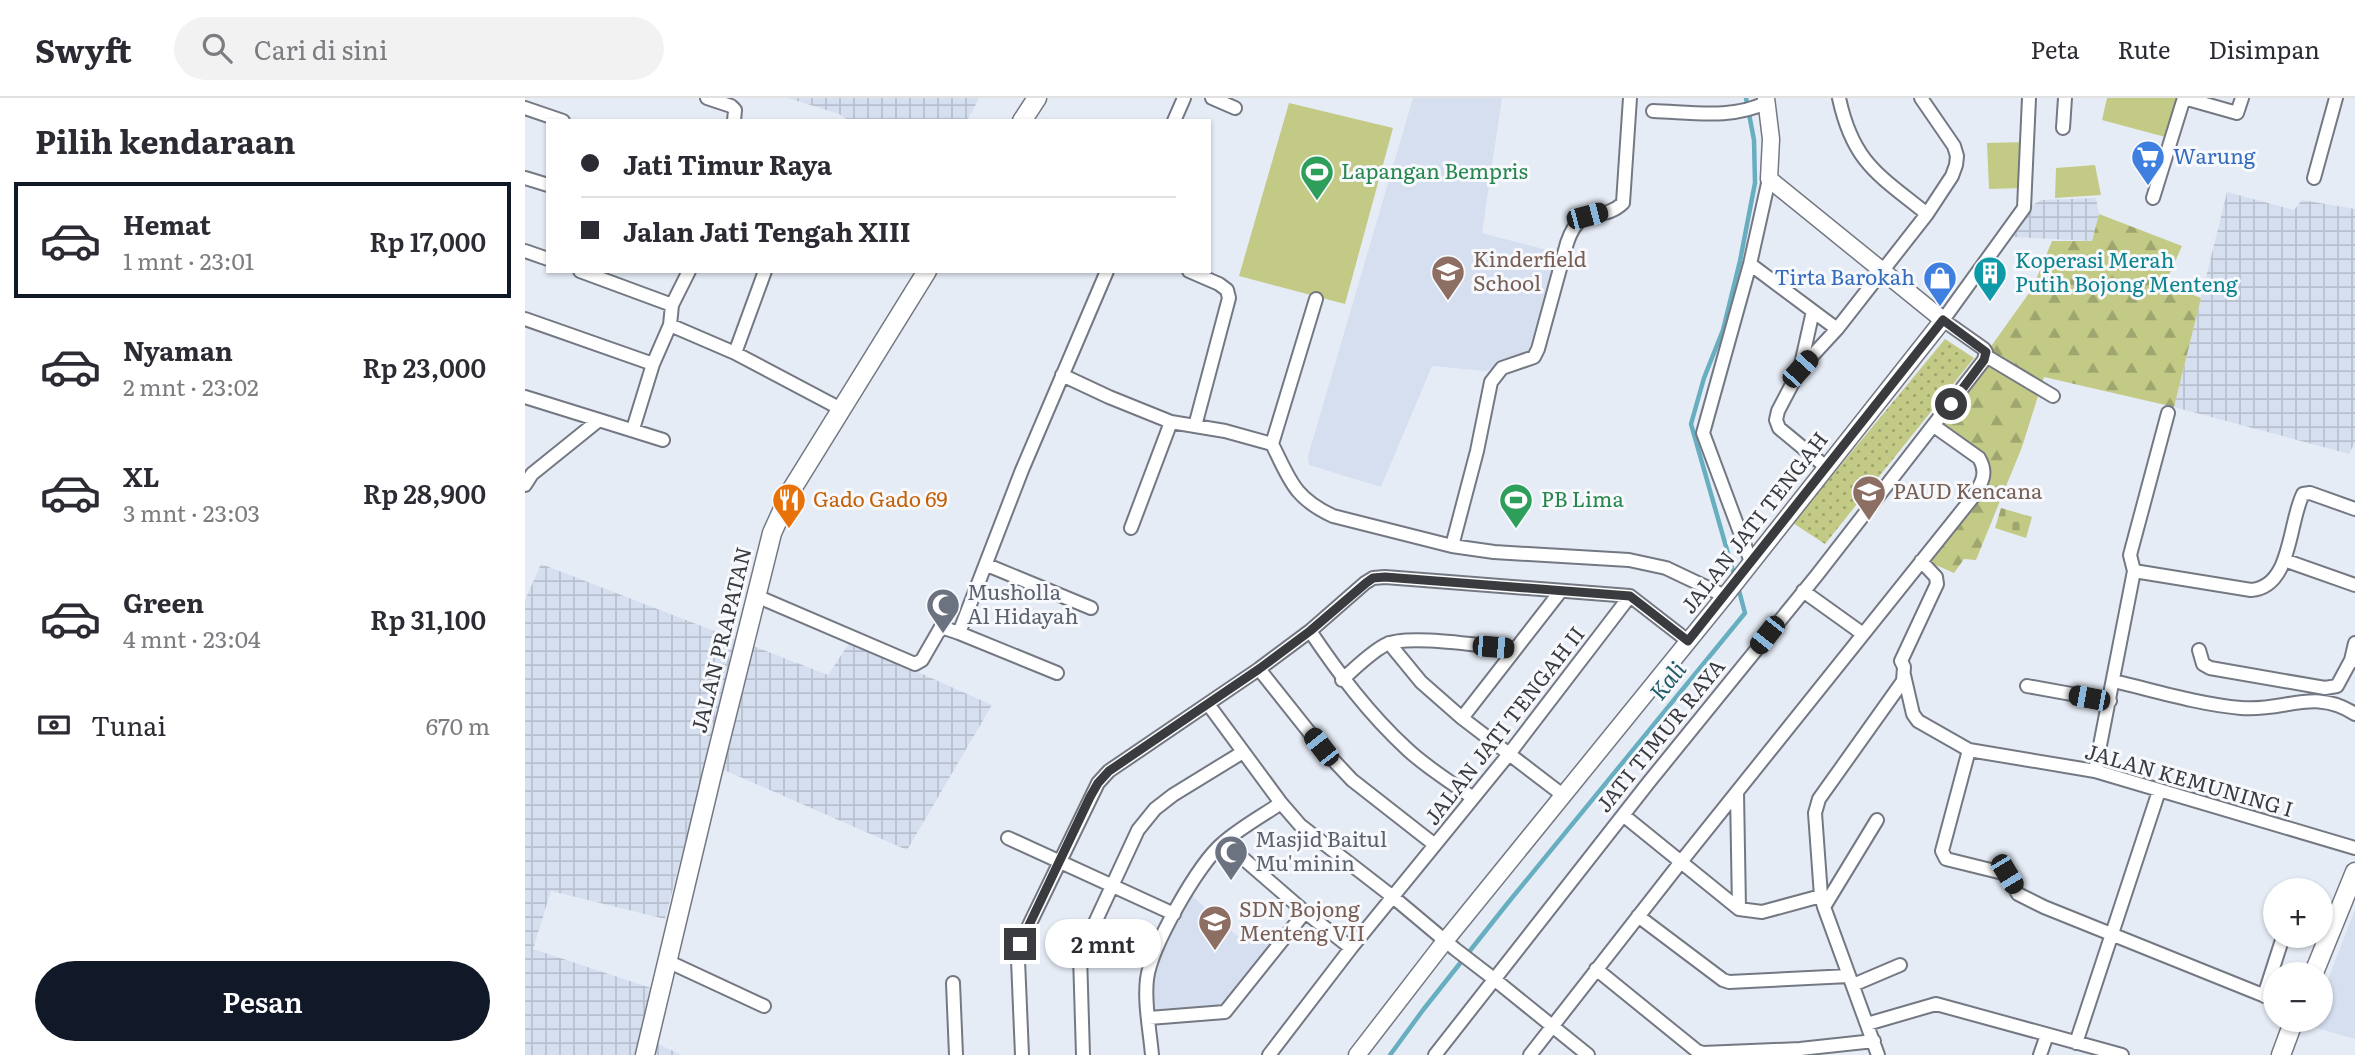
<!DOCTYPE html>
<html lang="id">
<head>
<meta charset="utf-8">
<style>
	:root { --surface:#fff; --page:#f2f2f3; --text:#2b2b33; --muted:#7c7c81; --line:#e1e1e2; --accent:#111827 }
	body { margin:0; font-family:Literata,serif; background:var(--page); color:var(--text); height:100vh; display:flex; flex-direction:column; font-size:26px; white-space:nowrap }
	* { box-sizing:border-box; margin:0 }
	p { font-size:23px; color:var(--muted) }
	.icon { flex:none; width:38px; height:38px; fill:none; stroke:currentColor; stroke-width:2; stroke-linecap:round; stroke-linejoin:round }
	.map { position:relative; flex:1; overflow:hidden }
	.sheet { display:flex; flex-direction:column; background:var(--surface); width:525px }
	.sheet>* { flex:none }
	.guide { position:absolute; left:21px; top:21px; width:665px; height:154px; border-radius:0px; box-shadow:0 2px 5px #0004; display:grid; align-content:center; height:154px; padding:0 35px; background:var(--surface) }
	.controls { position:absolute; left:1738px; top:780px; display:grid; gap:14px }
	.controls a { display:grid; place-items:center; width:70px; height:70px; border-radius:50%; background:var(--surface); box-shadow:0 2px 5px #0004; font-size:35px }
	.end { position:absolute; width:32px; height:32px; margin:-16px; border:9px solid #393b3f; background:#fff; box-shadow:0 0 0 4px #fff }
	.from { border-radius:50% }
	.bubble { position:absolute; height:49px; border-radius:24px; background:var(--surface); box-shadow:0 2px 5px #0004; font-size:23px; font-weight:600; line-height:49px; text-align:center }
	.car { position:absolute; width:21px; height:42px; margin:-21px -10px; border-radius:9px; box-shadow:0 0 5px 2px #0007; background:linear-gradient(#222 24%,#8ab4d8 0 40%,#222 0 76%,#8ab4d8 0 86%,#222 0) }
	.guide b { display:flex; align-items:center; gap:24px; height:66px; font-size:26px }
	.guide b+b { border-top:2px solid var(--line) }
	.guide i { width:18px; height:18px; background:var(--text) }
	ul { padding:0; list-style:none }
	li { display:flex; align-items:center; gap:21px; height:116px; margin:0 14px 10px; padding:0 21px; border:4px solid transparent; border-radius:0px }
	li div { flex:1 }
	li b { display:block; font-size:26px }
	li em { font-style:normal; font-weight:600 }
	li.current { border-color:var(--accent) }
	li>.icon { width:63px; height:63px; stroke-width:1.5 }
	h2 { padding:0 35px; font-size:32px; line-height:84px }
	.pay { display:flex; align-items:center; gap:18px; height:77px; padding:0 35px; font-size:26px }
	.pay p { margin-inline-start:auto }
	.primary-button { display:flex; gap:14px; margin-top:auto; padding:14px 35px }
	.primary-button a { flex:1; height:80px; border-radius:42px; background:var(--accent); color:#fff; font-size:28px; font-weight:600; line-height:80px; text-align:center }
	header { display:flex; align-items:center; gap:42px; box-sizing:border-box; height:98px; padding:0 35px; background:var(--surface); border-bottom:2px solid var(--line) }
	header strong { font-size:33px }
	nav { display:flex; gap:38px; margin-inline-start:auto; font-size:24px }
	.search { width:490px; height:63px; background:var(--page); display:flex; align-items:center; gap:18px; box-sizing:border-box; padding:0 24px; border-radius:38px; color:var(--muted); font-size:26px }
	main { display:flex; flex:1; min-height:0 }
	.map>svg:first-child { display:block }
</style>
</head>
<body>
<header>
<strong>Swyft</strong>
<div class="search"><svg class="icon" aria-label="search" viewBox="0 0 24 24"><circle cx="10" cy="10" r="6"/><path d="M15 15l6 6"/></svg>Cari di sini</div>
<nav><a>Peta</a><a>Rute</a><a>Disimpan</a></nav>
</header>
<main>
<section class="sheet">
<h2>Pilih kendaraan</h2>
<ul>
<li class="current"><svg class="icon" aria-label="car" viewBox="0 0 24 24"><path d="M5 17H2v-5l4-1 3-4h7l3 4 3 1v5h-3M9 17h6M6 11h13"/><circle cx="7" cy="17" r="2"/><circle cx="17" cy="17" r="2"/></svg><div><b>Hemat</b><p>1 mnt · 23:01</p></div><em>Rp 17,000</em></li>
<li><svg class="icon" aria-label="car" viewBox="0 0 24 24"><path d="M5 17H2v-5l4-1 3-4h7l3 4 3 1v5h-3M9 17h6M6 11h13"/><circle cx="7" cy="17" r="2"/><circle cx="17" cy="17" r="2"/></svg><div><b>Nyaman</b><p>2 mnt · 23:02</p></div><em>Rp 23,000</em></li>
<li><svg class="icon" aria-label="car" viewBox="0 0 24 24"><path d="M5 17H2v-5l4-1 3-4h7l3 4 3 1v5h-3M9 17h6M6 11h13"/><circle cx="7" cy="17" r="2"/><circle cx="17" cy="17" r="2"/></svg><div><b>XL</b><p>3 mnt · 23:03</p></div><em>Rp 28,900</em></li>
<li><svg class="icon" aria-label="car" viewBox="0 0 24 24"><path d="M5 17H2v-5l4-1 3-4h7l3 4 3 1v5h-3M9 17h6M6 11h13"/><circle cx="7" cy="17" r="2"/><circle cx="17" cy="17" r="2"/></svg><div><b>Green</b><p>4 mnt · 23:04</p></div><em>Rp 31,100</em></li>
</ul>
<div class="pay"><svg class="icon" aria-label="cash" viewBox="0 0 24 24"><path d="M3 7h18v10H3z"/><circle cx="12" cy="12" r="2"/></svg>Tunai<p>670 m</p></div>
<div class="primary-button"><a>Pesan</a></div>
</section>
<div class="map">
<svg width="1830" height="957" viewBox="0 0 1830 957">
	<defs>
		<pattern id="industrial-grid" width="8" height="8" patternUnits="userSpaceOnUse" patternTransform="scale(1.75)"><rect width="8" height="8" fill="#d5dff0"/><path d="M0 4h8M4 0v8" fill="none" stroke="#b8c0cf"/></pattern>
		<pattern id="forest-firs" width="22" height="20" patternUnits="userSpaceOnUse" patternTransform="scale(1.75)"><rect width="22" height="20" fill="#c3ca85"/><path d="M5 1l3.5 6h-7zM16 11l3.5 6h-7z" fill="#9fa56e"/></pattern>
		<pattern id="cemetery-stones" width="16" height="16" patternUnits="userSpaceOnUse" patternTransform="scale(1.75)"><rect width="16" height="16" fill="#c3ca85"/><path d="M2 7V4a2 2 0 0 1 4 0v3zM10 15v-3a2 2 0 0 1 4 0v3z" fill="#9fa56e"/></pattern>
		<pattern id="park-dots" width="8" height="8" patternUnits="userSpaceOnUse" patternTransform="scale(1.75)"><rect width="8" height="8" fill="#c3ca85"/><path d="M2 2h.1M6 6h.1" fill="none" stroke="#9fa56e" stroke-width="1.8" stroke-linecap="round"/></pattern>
	</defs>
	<rect width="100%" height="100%" fill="#e6ecf6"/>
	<!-- built -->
	<path fill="#d5dff0" d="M888,0h89l-20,135 77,20 -31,99 -42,19 -54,-5 -51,121 -72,-22 -1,-9z
		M666,797l51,45 16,-16 19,17 -54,68 -71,5 -1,-32 5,-19z
		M1830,811v130l-45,-13 2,-6h9v-22z"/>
	<!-- industrial -->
	<path fill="url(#industrial-grid)" d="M263,0h191l-12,23h-118l-10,-7z
		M1702,94l67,18 8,-10 53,9v233l-6,12 -175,-47z
		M1571,100l3,16 -7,27 -79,-4 13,-18 2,-11 13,-8z
		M16,466l287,111 22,-33 142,63 -85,145 -201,-88 -41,157 -114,-28 -18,58 121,40 -12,48 40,18h-157v-455z"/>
	<!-- grass -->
	<path fill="#c3ca85" d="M1582,0h73l-11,40 -67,-18z
		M764,5l104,25 -48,176 -106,-28z
		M1500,44l-1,46 -35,1 -2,-46z
		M1570,67l6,30 -46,3 1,-30z"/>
	<!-- forest -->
	<path fill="url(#forest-firs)" d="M1574,116l83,32 -17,38 36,14 -27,109 -130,-30 -22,70 -46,113 -12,-1 -10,14 -25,-11 55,-88 -1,-9 -49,-39 98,-137 20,-48h40z"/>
	<!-- cemetery -->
	<path fill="url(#cemetery-stones)" d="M1476,410l31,9 -6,21 -31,-10z"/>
	<!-- park -->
	<path fill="url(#park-dots)" d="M1420,241l29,19 -149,186 -32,-21z"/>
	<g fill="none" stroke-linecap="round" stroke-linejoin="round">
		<!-- stream -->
		<path stroke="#67aec0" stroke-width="4.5" d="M1210,480l-44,-154 13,-46 19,-48 17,-69 15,-78 -1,-43 -8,-42
			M865,957l33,-45 84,-106 238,-291 -7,-26"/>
		<!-- minor casing -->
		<g stroke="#737882" stroke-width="16">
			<path id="minor" d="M182,0l24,8 4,4 -1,11
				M687,0l23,10
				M1314,0c14,65 40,77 88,116
				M0,10l38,13
				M1128,13c37,1 80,9 114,-9
				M649,23l10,-23
				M1538,30l2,-30
				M0,80l23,7
				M1789,80l22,-80
				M1628,100l31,-100 53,15 5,-15
				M0,153l23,8
				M1225,166l87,65
				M55,173l92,34 -2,20 65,28 106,56
				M664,173l30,13 8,6 2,8 -34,128
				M147,207l17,-34
				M0,221l128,45 17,-39
				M210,255l30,-82
				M1461,258l67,40
				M1275,271l13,-58
				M537,277l47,22 62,25 54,9 47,13c18,36 22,54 61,72l119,30 42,6 135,8 37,8 59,28
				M0,299l74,23
				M108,331l20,-65
				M747,346l44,-145
				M1301,369l-47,-39 -3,-8 2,-9 22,-42 37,-40 90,-115 25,-38 4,-11 1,-9 -3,-10 -33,-48
				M0,387l7,-11 67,-54 64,20
				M606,430l40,-106
				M927,448l25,-95 14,-69 11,-14 32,-11 4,-8 29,-106c14,-42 34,-19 56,-40l7,-105
				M1759,462l71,25
				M1226,464l-48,-129 47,-169 19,-85
				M462,467l104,43
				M1609,473l117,19c41,-3 37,-66 52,-96l7,-1 45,16
				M1278,493l60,43
				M231,498l159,68 7,-4 19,-33 18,6 63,-163 85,-199
				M785,533c29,43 59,83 97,118 20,19 44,33 66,49
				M434,535l98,40
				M864,545l32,39 41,36 102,78
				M1674,552l4,14 7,4 115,20 12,-2 14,-26 4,1
				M1826,562l4,-17
				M734,571l62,78 31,33 83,65
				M1379,577l9,39 5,7 51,29 126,21 260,77
				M817,582c13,-12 28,-27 43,-35 22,-12 102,2 130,4
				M1589,583c42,10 84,23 127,27 44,4 73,-21 114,6
				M1502,588l83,15
				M683,606l73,99 19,22 93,72 62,52 39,30 94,76
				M937,620l98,-126
				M1444,652l-27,101 4,8 61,15 11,20 26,13 231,93
				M1570,673l39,-200 -4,-16 38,-142
				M1212,694l2,117
				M1098,717l116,94 23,3 59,-16
				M483,740l166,76
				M699,744l81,70 46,36
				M1299,809l53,-87
				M1113,818l85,64 6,2 120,-6
				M142,863l97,45
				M1071,871l101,82 6,2 97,-4 74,-8
				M428,885l3,72
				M1328,887l47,-20
				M1739,898l19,-59
				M624,920l76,-6 80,-100
				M1342,926l69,-20 186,51
				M1551,945l83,-252
				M497,957l-4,-95 2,-16 78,-161 11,-12 150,-102 51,-38 55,-48 8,-5 12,-1 245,19 58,45
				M558,957l-3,-100 58,-125 17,-21 18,-14 70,-43
				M627,957c-2,-24 -8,-52 -5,-76 4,-32 51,-115 76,-136 17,-15 39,-27 58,-40
				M744,957l82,-107 158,-194 121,-158
				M910,957l214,-273 168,-207 167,-215 2,-8 -2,-3 -41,-29 81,-112 5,-110
				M1005,957l150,-192 293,-366c9,-14 15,-24 6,-39l-45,-32
				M1353,957l-54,-148 -3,-11 -6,-83 4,-14 84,-118 1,-14 -3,-6 36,-77 -1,-7 -15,-16
				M1515,957l7,-20"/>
		</g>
		<!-- tertiary casing -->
		<g stroke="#737882" stroke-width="19">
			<path id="tertiary" d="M832,957l88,-114 280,-345 218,-276 -174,-141 2,-40 -5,-41"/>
		</g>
		<!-- secondary casing -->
		<g stroke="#737882" stroke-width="21">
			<path id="secondary" d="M497,23l15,-23
				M1788,877l42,-103
				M120,957l67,-281 60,-241 20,-44 135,-218
				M1756,957l13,-35"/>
		</g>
		<!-- minor -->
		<use href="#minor" stroke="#fff" stroke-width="12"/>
		<!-- tertiary -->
		<use href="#tertiary" stroke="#fff" stroke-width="16"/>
		<!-- secondary -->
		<use href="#secondary" stroke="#fff" stroke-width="18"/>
	</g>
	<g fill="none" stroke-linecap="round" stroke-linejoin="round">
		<!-- route -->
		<path stroke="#393b3f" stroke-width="9" d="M495,846l70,-147 8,-14 11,-12 150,-102 51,-38 56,-48 7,-5 12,-1 245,19 58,45 255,-321 43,32 -2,8 -33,44"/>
	</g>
	<!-- icons -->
	<defs>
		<g id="supermarket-pin" transform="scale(1.75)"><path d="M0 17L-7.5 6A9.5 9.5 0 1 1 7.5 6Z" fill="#3f7fe0" stroke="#f7f9fd"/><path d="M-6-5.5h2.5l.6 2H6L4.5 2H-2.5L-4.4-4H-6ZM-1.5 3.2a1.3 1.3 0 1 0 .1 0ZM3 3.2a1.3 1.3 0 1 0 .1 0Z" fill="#fff"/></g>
		<g id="stadium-pin" transform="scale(1.75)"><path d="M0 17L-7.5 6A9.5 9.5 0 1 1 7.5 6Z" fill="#2e9e5b" stroke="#f7f9fd"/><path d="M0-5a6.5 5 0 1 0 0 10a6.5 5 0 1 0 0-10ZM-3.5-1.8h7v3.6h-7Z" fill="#fff"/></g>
		<g id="school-pin" transform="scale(1.75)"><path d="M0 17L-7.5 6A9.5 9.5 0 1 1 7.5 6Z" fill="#8d6e63" stroke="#f7f9fd"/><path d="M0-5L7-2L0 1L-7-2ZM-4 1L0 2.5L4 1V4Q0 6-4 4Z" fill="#fff"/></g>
		<g id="building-pin" transform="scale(1.75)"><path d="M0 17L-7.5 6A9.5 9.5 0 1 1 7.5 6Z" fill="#0f9aa8" stroke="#f7f9fd"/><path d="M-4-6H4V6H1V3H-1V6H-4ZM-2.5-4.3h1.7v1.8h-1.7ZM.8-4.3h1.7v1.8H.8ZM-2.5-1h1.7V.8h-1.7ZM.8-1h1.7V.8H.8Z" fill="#fff"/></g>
		<g id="shop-pin" transform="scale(1.75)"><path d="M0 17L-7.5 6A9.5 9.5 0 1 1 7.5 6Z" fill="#3f7fe0" stroke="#f7f9fd"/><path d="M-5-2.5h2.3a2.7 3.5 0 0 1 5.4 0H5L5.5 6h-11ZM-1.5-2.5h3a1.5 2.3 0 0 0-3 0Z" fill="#fff"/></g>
		<g id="restaurant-pin" transform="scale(1.75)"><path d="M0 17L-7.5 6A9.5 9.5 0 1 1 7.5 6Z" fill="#e8710a" stroke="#f7f9fd"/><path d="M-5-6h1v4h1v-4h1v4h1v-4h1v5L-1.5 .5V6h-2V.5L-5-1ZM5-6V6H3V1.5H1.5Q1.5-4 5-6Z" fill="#fff"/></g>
		<g id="mosque-pin" transform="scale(1.75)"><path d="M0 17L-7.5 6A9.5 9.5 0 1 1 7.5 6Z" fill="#6b7280" stroke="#f7f9fd"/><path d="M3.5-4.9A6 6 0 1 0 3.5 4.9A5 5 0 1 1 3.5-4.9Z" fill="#fff"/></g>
	</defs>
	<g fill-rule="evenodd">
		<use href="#supermarket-pin" x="1623" y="59"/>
		<use href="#stadium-pin" x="792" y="74"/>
		<use href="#school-pin" x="923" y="174"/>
		<use href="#building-pin" x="1465" y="175"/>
		<use href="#shop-pin" x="1415" y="180"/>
		<use href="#school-pin" x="1344" y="394"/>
		<use href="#restaurant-pin" x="264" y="402"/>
		<use href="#stadium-pin" x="991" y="402"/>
		<use href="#mosque-pin" x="418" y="507"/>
		<use href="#mosque-pin" x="706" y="754"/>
		<use href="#school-pin" x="690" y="824"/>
	</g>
	<g text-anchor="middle" stroke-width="6" stroke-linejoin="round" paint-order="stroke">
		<!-- shop labels -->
		<g font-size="21" fill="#366cbe" stroke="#f7f9fd" text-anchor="start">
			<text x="1648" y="66">Warung</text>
			<text x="1390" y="187" text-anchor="end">Tirta Barokah</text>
		</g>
		<!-- leisure labels -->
		<g font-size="21" fill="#27864d" stroke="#f7f9fd" text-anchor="start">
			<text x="816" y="81">Lapangan Bempris</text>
			<text x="1016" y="409">PB Lima</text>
		</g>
		<!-- education labels -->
		<g font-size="21" fill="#785e54" stroke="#f7f9fd" text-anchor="start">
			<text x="948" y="169">Kinderfield<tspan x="948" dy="24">School</tspan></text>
			<text x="1368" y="401">PAUD Kencana</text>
			<text x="714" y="819">SDN Bojong<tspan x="714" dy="24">Menteng VII</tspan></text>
		</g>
		<!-- culture labels -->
		<g font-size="21" fill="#0d838f" stroke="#f7f9fd" text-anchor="start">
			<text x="1490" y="170">Koperasi Merah<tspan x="1490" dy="24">Putih Bojong Menteng</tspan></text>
		</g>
		<!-- food labels -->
		<g font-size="21" fill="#c56008" stroke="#f7f9fd" text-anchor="start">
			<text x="288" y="409">Gado Gado 69</text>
		</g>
		<!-- street labels -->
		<g font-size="21" fill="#393b3f" stroke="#f7f9fd">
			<text transform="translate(1230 425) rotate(-52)" y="7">JALAN JATI TENGAH</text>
			<text transform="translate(197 542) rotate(-76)" y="7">JALAN PRAPATAN</text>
			<text transform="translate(980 628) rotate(-52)" y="7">JALAN JATI TENGAH II</text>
			<text transform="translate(1136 638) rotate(-51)" y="7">JATI TIMUR RAYA</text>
			<text transform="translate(1664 683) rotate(16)" y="7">JALAN KEMUNING I</text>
		</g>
		<!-- worship labels -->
		<g font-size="21" fill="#5b616d" stroke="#f7f9fd" text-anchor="start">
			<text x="442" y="502">Musholla<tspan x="442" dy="24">Al Hidayah</tspan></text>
			<text x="730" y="749">Masjid Baitul<tspan x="730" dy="24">Mu'minin</tspan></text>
		</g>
		<!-- water labels -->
		<g font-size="23" font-style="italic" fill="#245c69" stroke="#f7f9fd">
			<text transform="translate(1143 583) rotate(-51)" y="8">Kali</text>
		</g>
	</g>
</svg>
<div class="controls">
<a>+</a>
<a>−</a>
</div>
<i class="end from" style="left:1426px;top:306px"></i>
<i class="end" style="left:495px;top:846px"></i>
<div class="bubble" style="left:520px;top:821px;width:116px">2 mnt</div>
<i class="car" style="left:1062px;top:118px;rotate:75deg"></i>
<i class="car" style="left:1275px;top:271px;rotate:42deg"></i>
<i class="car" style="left:1242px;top:537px;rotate:218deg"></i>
<i class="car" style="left:968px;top:549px;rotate:95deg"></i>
<i class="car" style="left:1564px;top:600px;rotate:281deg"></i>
<i class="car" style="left:796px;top:649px;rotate:322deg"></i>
<i class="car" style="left:1482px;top:776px;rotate:149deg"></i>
<div class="guide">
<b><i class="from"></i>Jati Timur Raya</b>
<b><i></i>Jalan Jati Tengah XIII</b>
</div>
</div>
</main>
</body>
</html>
